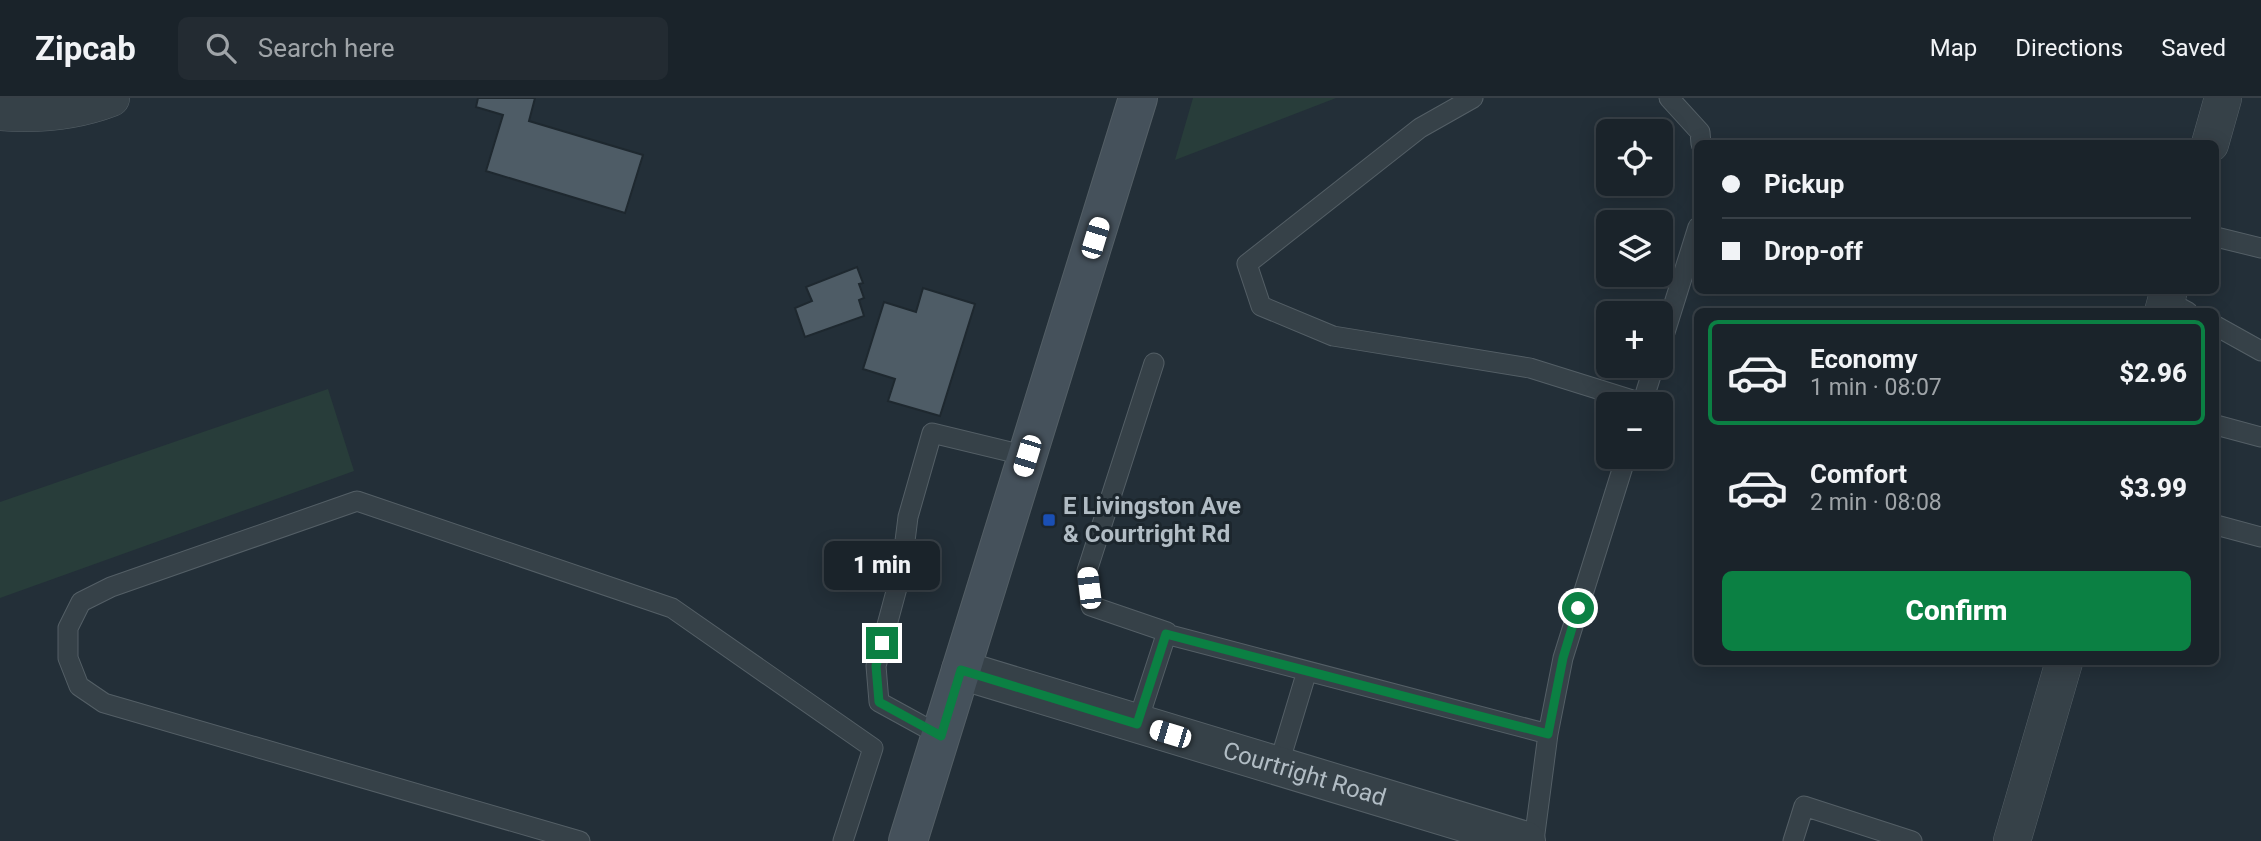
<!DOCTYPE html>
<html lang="en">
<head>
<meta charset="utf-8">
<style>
	:root { --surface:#1a232a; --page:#232b32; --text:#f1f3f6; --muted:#9fa4a8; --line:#384047; --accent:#0b8043 }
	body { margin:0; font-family:Roboto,sans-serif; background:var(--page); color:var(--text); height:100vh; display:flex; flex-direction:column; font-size:26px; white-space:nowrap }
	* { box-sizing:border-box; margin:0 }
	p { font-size:23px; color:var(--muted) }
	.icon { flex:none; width:38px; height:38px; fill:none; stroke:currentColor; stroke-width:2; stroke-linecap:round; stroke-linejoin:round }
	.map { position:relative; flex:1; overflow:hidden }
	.details { position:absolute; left:1694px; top:210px; width:525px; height:357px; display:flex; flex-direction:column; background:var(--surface); border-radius:10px; box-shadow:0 4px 18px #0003,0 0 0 2px var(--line) }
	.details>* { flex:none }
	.guide { position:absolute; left:1694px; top:42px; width:525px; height:154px; border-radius:10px; box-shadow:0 4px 18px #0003,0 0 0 2px var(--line); display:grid; align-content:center; height:154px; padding:0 28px; background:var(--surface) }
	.fabs { position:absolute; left:1596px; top:21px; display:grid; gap:14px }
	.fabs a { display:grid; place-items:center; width:77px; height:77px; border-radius:10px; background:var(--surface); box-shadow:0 4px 18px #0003,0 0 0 2px var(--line); font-size:35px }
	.end { position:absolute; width:32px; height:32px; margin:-16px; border:9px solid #0b8043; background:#fff; box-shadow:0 0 0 4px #fff }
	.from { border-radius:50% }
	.bubble { position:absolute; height:49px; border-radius:10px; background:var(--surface); box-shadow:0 4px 18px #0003,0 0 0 2px var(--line); font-size:23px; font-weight:800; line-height:49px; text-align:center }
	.car { position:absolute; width:21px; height:42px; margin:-21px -10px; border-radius:9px; box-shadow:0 0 5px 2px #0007; background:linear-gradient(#fff 24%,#345 0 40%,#fff 0 76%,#345 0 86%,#fff 0) }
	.guide b { display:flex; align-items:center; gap:24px; height:66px; font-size:26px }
	.guide b+b { border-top:2px solid var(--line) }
	.guide i { width:18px; height:18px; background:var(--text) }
	ul { padding:12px 0 0; list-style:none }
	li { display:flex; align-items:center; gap:21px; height:105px; margin:0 14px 10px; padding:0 14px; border:4px solid transparent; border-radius:10px }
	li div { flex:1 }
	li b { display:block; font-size:26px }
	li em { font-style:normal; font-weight:800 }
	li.active { border-color:var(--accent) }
	li>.icon { width:63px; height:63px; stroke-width:1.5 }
	.primary-button { display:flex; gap:14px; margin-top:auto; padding:14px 28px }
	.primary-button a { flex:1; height:80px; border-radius:10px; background:var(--accent); color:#fff; font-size:28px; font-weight:800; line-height:80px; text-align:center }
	header { display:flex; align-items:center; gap:42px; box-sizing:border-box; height:98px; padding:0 35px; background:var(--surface); border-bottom:2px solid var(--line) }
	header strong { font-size:33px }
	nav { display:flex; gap:38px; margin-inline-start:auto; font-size:24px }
	.search { width:490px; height:63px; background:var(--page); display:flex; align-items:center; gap:18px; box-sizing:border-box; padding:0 24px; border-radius:10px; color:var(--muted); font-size:26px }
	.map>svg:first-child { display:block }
</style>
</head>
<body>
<header>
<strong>Zipcab</strong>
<div class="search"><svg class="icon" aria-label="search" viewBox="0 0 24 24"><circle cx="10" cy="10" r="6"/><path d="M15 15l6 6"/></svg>Search here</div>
<nav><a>Map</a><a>Directions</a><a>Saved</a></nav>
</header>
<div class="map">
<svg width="2261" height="743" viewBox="0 0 2261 743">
	<rect width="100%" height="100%" fill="#232f38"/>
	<!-- green -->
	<path fill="#283d3a" d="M1193,0h143l-161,62z
		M328,291l26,82 -354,127v-96z"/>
	<!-- building -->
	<path fill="#4e5c66" stroke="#1e282f" stroke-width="2" d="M478,0h57l-6,23 114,34 -18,58 -139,-42 17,-56 -27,-8z
		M857,169l6,16 -4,1 5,14 -5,2 5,16 -59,21 -10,-29 17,-7 -6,-14z
		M923,190l52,16 -35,112 -52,-15 7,-22 -32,-10 21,-67 32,10z"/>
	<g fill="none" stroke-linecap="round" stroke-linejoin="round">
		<!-- service casing -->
		<g stroke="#545f66" stroke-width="21">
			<path id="service" d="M1473,0l-53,30 -173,136 14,42 72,30 197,32 112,35
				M1669,0l31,34 1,12
				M2216,139l45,11
				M2166,202l22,12
				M2216,228l45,25
				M1661,247l37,-118
				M1642,306l12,-38
				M2216,327l45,12
				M2216,427l45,12
				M1166,536l382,100 -14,107
				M1137,626l30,-92 -76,-26 -4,-35 67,-208
				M1548,636l15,-76 63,-201
				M941,638l-62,-34 -3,-36 25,-93 7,-56 24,-84 95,23
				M1278,669l29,-96
				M580,743l-476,-138 -25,-17 -11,-28v-30l13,-26 30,-15 246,-86 315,107 201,140 -30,93
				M1793,743l11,-35 108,35"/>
		</g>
		<!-- minor casing -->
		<g stroke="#545f66" stroke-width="38">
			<path id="minor" d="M0,14c37,3 77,-1 111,-14
				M2210,46l13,-46
				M2163,214l6,-22
				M2012,743l52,-179"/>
		</g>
		<!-- tertiary casing -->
		<g stroke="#545f66" stroke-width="40">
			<g id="tertiary">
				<path id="s1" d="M961,572l565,171"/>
			</g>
		</g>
		<!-- secondary casing -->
		<g stroke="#545f66" stroke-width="40">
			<path id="secondary" d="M908,743l230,-743"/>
		</g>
		<!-- service -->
		<use href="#service" stroke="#364148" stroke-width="19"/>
		<!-- minor -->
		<use href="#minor" stroke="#364148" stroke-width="37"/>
		<!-- tertiary -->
		<use href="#tertiary" stroke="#364148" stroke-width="38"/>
		<!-- secondary -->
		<use href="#secondary" stroke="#45515b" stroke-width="38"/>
	</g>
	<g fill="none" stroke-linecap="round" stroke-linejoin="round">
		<!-- route -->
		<path stroke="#0b8043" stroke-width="9" d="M882,545l-6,23 3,36 62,34 20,-66 176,54 29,-90 382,100 15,-76 15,-50"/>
	</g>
	<!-- markers -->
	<rect fill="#1a4fb4" stroke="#1c262d" stroke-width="2.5" x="1042" y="415" width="14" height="14" rx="3.5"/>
	<g text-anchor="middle" stroke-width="6" stroke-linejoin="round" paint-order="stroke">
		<!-- poi labels -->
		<g font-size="24" font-weight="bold" fill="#b1bcc4" stroke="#1c262d" text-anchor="start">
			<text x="1063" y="416">E Livingston Ave<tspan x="1063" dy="28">&amp; Courtright Rd</tspan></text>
		</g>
		<!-- street labels -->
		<g font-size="24" fill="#b1bcc4" stroke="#1c262d">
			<text dy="8" stroke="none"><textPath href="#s1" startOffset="359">Courtright Road</textPath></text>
		</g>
	</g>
</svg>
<div class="fabs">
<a><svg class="icon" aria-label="locate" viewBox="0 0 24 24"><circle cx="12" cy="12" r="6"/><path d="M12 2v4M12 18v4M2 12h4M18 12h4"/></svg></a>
<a><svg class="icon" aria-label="layers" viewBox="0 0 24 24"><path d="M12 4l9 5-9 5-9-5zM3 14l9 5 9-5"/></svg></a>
<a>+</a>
<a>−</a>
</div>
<i class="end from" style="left:1578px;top:510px"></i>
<i class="end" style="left:882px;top:545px"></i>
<div class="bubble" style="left:824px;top:443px;width:116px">1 min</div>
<i class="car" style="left:1095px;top:140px;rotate:17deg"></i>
<i class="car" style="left:1027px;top:358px;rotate:197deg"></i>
<i class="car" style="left:1089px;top:490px;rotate:353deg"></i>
<i class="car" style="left:1170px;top:636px;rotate:287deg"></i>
<div class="guide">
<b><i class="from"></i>Pickup</b>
<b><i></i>Drop-off</b>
</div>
<section class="details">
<ul>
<li class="active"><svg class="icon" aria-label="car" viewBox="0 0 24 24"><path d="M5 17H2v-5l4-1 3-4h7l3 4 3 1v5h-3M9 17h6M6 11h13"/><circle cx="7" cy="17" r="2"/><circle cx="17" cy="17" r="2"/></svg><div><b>Economy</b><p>1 min · 08:07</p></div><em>$2.96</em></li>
<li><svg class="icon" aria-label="car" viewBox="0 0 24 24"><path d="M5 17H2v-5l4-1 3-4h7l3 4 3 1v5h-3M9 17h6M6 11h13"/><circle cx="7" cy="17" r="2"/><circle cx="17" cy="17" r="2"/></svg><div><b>Comfort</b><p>2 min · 08:08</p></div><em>$3.99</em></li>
</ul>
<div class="primary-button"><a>Confirm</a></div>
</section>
</div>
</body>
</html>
